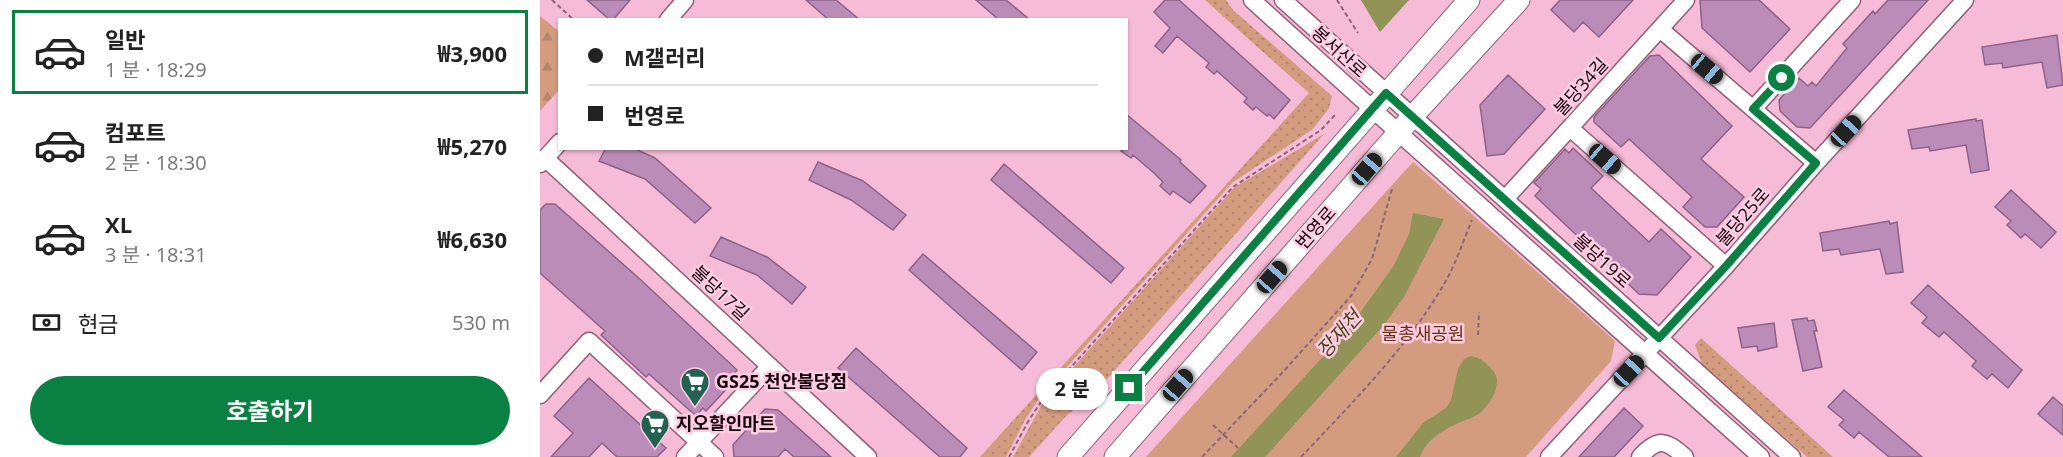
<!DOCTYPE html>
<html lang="ko">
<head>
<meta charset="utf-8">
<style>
	:root { --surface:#fff; --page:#f6f6f6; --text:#222; --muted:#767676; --line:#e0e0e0; --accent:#0b8043 }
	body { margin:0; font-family:"Open Sans","Noto Sans KR",sans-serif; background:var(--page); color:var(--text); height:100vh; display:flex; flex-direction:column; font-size:22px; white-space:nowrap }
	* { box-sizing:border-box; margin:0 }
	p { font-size:20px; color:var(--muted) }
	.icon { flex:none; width:33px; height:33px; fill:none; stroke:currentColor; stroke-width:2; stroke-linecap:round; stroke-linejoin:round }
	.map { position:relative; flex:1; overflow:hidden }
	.panel { display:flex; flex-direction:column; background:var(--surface); width:540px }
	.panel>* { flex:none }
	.hud { position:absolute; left:18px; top:18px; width:570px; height:132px; border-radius:0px; box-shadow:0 2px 4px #0004; display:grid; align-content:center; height:132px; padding:0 30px; background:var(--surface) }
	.end { position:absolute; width:27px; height:27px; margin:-14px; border:8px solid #0b8043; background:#fff; box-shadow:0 0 0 3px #fff }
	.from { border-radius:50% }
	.bubble { position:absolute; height:42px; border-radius:21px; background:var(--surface); box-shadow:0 2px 4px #0004; font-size:20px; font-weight:700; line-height:42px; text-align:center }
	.car { position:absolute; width:18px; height:36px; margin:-18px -9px; border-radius:8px; box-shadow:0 0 4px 2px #0007; background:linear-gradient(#222 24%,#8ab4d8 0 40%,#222 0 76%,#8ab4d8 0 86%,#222 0) }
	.hud b { display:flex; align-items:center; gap:21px; height:57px; font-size:22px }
	.hud b+b { border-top:2px solid var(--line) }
	.hud i { width:15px; height:15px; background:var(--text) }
	ul { padding:10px 0 0; list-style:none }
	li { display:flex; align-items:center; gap:18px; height:84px; margin:0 12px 9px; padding:0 18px; border:3px solid transparent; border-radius:0px }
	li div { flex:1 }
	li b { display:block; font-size:22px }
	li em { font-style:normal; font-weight:700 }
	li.active { border-color:var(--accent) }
	li>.icon { width:54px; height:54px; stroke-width:1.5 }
	.pay { display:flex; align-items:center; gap:15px; height:66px; padding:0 30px; font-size:22px }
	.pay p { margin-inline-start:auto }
	.cta { display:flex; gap:12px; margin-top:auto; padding:12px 30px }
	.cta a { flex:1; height:69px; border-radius:36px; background:var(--accent); color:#fff; font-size:24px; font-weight:700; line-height:69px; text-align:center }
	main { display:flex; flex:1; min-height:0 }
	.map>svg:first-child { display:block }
</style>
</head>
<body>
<main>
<section class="panel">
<ul>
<li class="active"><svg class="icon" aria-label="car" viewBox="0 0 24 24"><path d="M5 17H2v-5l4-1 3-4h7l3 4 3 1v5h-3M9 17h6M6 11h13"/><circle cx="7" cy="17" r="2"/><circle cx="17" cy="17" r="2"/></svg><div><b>일반</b><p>1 분 · 18:29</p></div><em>₩3,900</em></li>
<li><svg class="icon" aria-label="car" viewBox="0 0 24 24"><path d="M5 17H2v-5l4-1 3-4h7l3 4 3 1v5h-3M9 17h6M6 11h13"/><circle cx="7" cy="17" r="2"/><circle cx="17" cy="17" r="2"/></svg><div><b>컴포트</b><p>2 분 · 18:30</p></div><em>₩5,270</em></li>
<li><svg class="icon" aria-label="car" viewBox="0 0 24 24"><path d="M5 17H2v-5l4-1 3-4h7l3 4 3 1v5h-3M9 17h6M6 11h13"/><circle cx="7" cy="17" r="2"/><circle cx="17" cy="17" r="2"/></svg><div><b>XL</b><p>3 분 · 18:31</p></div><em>₩6,630</em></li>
</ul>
<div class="pay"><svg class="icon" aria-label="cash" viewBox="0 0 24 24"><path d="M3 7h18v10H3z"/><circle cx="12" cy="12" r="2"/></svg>현금<p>530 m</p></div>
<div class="cta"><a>호출하기</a></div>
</section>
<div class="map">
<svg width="1523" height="457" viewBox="0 0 1523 457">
	<defs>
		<pattern id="grass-dots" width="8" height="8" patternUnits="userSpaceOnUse" patternTransform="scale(1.5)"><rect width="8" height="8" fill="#d39c7f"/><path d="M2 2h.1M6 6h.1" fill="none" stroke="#b4856d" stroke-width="1.8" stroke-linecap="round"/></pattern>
		<pattern id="forest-firs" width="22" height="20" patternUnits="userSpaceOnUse" patternTransform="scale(1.5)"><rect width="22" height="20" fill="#d39c7f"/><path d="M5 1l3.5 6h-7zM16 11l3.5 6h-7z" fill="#b4856d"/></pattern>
	</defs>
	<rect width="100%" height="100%" fill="#f6bbd6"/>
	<!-- grass -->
	<path fill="url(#grass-dots)" d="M665,0h21l7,10 99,86 -3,12 -16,21 -81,54 -192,214 -15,23 -19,37h-26l329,-364z
		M784,134l-231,261 -26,20 -38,42h-16l32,-58 190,-212z
		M1161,338l132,119h-26l-105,-93 -7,-19z"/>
	<!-- forest -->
	<path fill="url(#forest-firs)" d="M0,16l20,16 -1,58 -19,21z"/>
	<!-- park -->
	<path fill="#d39c7f" d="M873,162l202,179 -4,20 -85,96h-380z"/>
	<!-- water -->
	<path fill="#919357" d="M821,0h48l-29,32z
		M873,213l31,6 -40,78 -21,29 -118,131h-34l119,-130 44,-62 15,-31z
		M931,356c10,2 16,7 23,16 9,13 -4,32 -14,41 -5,4 -12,6 -17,8 -18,8 -36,17 -43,36h-24l27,-34 23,-15 5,-8 7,-31 6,-10z"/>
	<!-- building -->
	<path fill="#bb8cb7" stroke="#8c6288" stroke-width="1.5" d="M47,0h43l-17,20h-3z
		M266,0h30l24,20h-31z
		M436,0h30l24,20h-31z
		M625,0h14l111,100 -16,19 -5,-5 -2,2 -11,-9 -3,3 -9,-8 3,-4 -30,-27 -3,3 -8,-7 3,-4 -32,-27 -14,17 -8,-7 15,-18 -16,-16z
		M1020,0h73l-34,37 -16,-15 -9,10 -23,-22z
		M1160,0h59l31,29 -40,43 -48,-44z
		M1348,0h40l-118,128 -13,-1 -17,-16 -1,-11 20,-22 9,8 4,-4 4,4 31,-38 -4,-4 30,-33 2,3z
		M1517,35l6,50 -16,3 -5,-26 -39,6 -1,-5 -17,2 -3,-18z
		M1119,55l73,71 -31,33 43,38 -27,30h-12l-22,-20 9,-10 -63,-58 -8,8 -27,-25v-5l56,-61z
		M968,75l37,34 -41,45 -17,2 -7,-51z
		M586,114l55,46 -1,2 26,24 -16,17 -17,-12 -3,4 -10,-9 3,-4 -9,-9 -21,-18 -2,3 -10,-7 5,-3z
		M1436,119v2l6,-1 7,50 -18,3 -5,-28 -36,6 -1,-4 -17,2 -4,-19z
		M66,148h27l22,10 56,50 -16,15 -50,-44 -46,-18z
		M1033,148l30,28 -12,12 58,54 12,-13 30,28 -34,38 -18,-1 -104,-98 6,-7 -7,-6 31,-34 4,4z
		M278,162l45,19 43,34 -13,15 -42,-30 -42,-20z
		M464,164l120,104 -13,15 -120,-103z
		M1471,190l45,42 -15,16 -16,-14 -4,4 -14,-13 4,-4 -16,-14z
		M6,204h9l87,77 95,89 -6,8 3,3 -28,30 -3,-3 -7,8 -47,-42 -3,3 -45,-42 4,-4 -65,-58v-63z
		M1349,221l1,3 7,-2 6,50 -17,2 -6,-25 -39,6 -2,-6 -16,2 -3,-18z
		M181,237l46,20 39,30 -14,17 -35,-29 -47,-19z
		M383,254l114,98 -15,18 -113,-100z
		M1388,285l94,85 -14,18 -16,-14 -5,5 -15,-13 4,-5 -32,-29 -5,5 -17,-14 5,-6 -16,-14z
		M1267,318l1,3 6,-1 3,11h-3l8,36 -19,4 -11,-51z
		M1234,323l3,24 -19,4 -1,-5 -15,2 -4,-20z
		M316,348l111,100 -7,9h-20l-102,-89z
		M49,378l77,70 -9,9h-40l-15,-14 -13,14h-38l22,-24 -19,-17z
		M1304,390l78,67h-33l-30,-25 -5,6 -15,-13 5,-5 -16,-13z
		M1513,397l10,9v29l-25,-21z
		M1084,408l19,18 -29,31h-35z
		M225,409l13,1 53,47h-37l-9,-8 -7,8h-44l-1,-12z"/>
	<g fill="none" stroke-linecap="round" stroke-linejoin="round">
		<!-- minor casing -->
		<g stroke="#915e76" stroke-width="19">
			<path id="minor" d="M712,0l147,133 362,324
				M743,0l509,457
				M128,20l17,-20
				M1120,29l156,134
				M1213,109l99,-109
				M1030,128l156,138
				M5,158l323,299
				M0,164l20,-22
				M965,199l181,-199
				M0,395l49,-54 126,116
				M145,457l85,-91
				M1009,457l177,-191 90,-103 149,-163
				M1100,457c18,-20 26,-17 45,0"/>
		</g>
		<!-- major casing -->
		<g stroke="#915e76" stroke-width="23">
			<path id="major" d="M528,457l401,-457
				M575,457l297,-340 107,-117"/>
		</g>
		<!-- path -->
		<path stroke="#8d6578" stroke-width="2" stroke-dasharray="4.5 3" stroke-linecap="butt" d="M12,0l22,20
			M797,0l21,33
			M938,335l1,-23
			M673,425l25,23
			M469,457l20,-37 16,-24 188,-209 88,-57 14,-15
			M662,457l80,-84 69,-77 21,-37 20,-70
			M761,457c51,-54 106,-109 143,-173 12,-20 19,-43 28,-64"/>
		<!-- minor -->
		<use href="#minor" stroke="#fff" stroke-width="16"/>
		<!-- major -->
		<use href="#major" stroke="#fff" stroke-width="21"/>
	</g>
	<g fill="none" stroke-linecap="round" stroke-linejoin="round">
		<!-- route -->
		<path stroke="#0b8043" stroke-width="8" d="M589,388l257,-295 273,245 67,-72 90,-103 -63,-54 29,-31"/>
	</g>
	<!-- icons -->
	<defs>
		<g id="supermarket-pin" transform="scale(1.5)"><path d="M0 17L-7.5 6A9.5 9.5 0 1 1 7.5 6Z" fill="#23624f" stroke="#fccce2"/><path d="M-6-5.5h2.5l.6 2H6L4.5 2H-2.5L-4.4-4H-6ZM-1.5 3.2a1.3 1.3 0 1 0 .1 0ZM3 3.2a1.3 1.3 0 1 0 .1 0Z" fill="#fff"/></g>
	</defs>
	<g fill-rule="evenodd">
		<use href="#supermarket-pin" x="155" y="382"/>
		<use href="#supermarket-pin" x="115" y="424"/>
	</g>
	<g text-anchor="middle" stroke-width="5" stroke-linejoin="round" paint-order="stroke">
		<!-- street labels -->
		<g font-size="18" fill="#17050e" stroke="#fccce2">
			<text transform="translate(799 52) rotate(42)" y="6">봉서산로</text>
			<text transform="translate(1041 87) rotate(-48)" y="6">불당34길</text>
			<text transform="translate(1203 217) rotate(-49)" y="6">불당25로</text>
			<text transform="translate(776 228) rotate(-49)" y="6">번영로</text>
			<text transform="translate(1062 261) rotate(42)" y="6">불당19로</text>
			<text transform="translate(180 293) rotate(43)" y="6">불당17길</text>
		</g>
		<!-- park labels -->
		<g font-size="18" fill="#66300c" stroke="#fccce2">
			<text x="883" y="340">물총새공원</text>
		</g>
		<!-- poi labels -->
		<g font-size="18" font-weight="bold" fill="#17050e" stroke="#fccce2" text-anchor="start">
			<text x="176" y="388">GS25 천안불당점</text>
			<text x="136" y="430">지오할인마트</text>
		</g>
		<!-- water labels -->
		<g font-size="20" font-style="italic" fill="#484819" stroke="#fccce2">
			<text transform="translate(799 334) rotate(-48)" y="7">장재천</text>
		</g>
	</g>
</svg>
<i class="end from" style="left:1242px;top:78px"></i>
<i class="end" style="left:589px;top:388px"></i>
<div class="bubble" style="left:496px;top:368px;width:72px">2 분</div>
<i class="car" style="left:1167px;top:69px;rotate:130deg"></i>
<i class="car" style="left:1306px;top:131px;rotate:43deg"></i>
<i class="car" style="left:1065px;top:159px;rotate:131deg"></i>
<i class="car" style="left:827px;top:169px;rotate:41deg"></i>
<i class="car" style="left:732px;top:277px;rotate:41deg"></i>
<i class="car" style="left:1089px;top:371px;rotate:43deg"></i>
<i class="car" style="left:638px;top:385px;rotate:41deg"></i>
<div class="hud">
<b><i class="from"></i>M갤러리</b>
<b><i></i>번영로</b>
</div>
</div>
</main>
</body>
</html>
